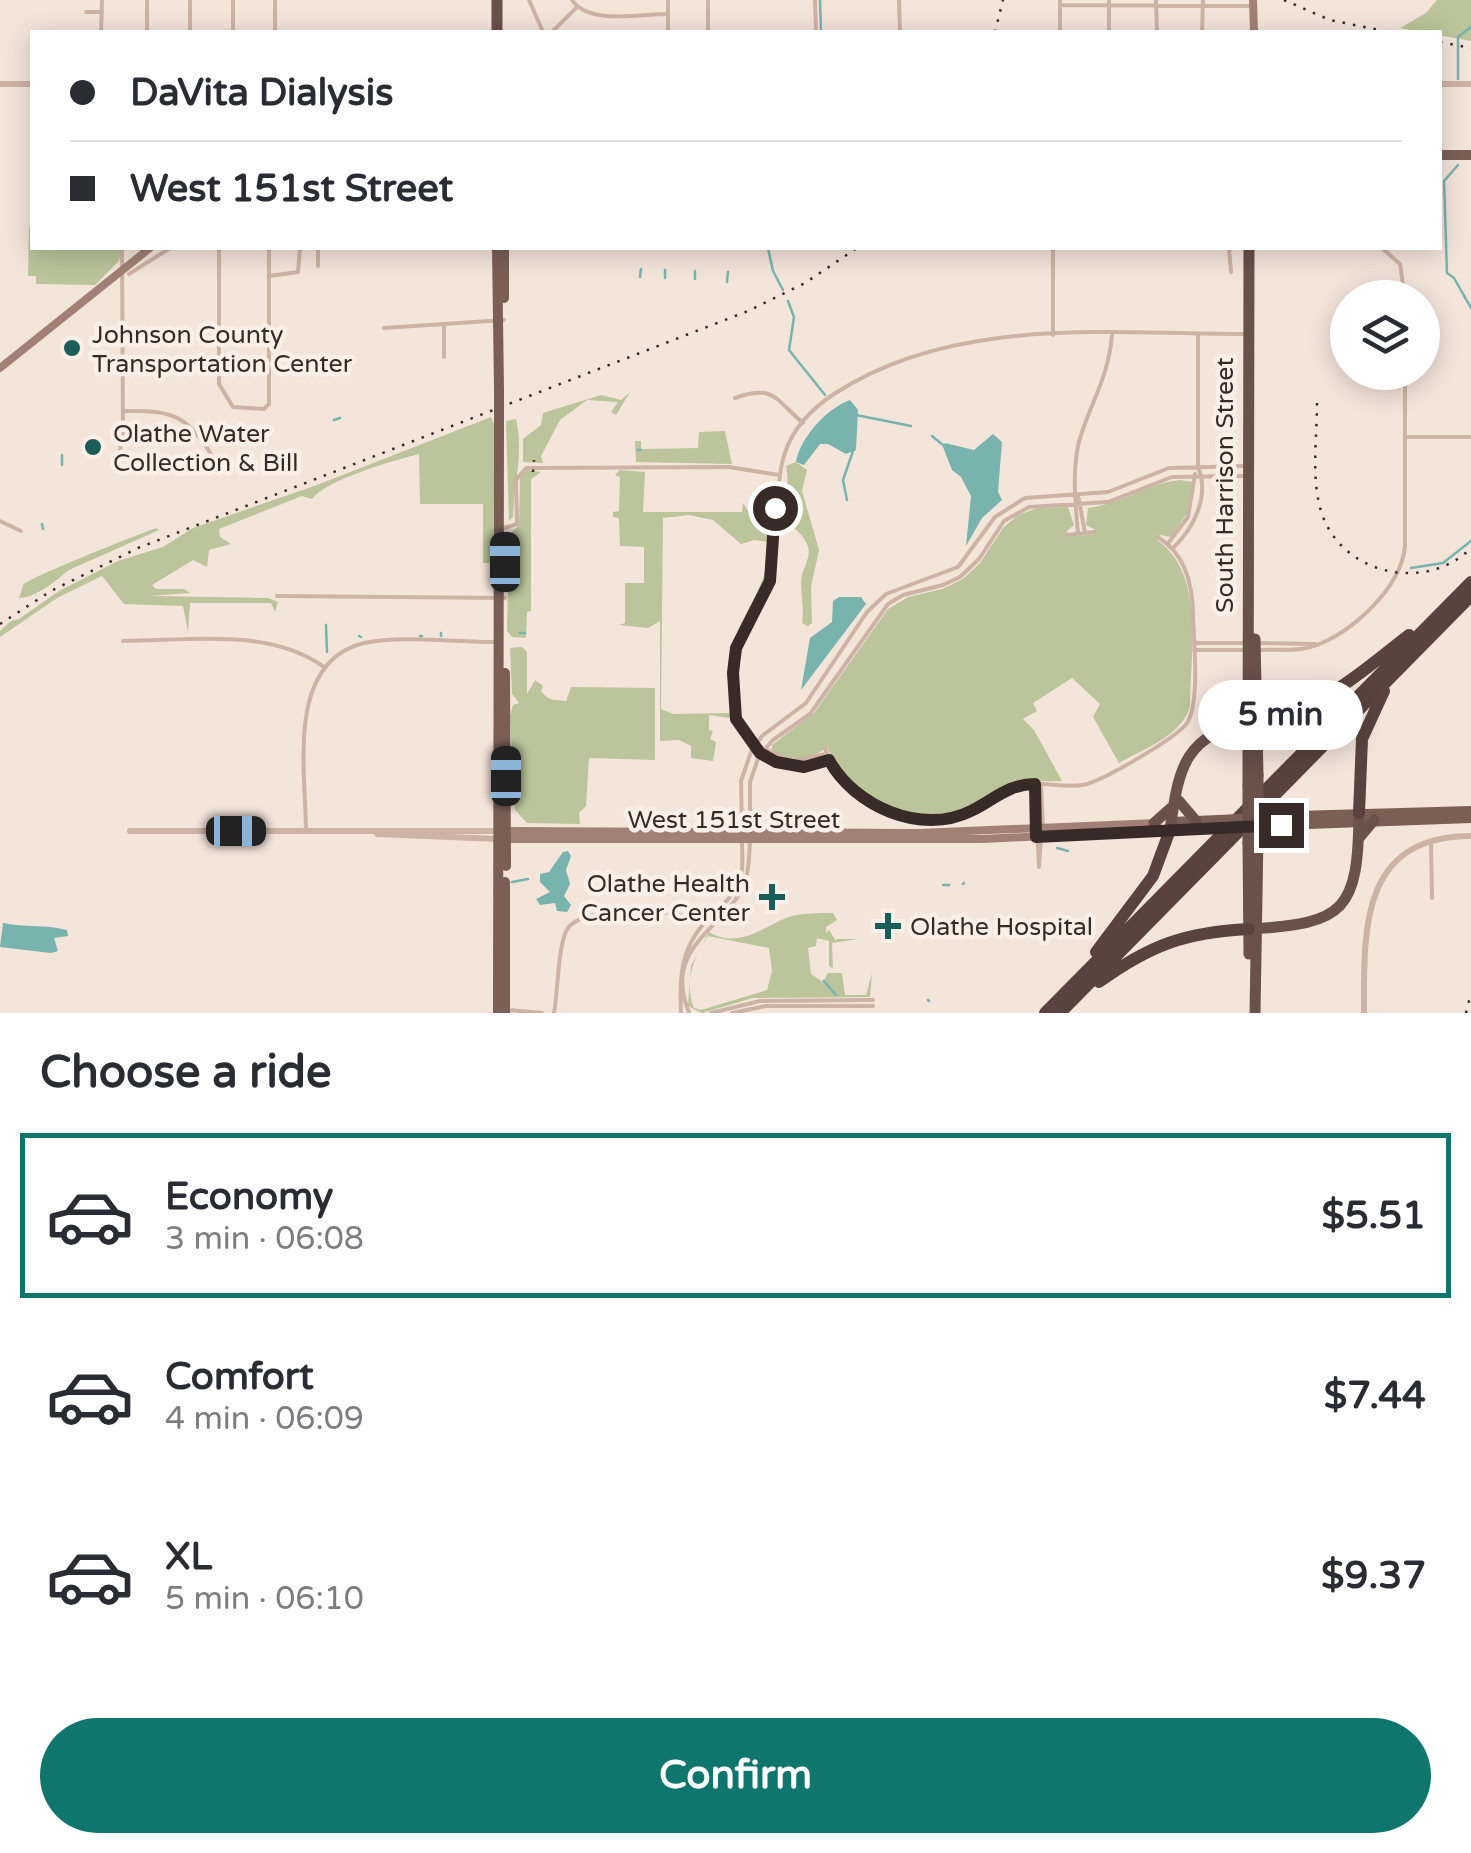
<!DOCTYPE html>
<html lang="en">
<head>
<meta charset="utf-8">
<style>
	:root { --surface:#fff; --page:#f7f7f7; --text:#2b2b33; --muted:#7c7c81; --line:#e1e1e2; --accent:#0f766e }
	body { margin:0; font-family:"Varela Round",sans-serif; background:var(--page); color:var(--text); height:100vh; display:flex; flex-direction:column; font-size:38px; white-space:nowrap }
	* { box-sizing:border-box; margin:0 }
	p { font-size:32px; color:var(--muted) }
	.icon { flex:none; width:55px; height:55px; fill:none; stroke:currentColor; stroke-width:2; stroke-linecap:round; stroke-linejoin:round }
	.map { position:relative; height:1013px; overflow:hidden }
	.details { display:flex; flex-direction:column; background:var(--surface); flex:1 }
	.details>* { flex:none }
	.guide { position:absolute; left:30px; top:30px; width:1412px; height:220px; border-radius:0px; box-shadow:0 5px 25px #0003; display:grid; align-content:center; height:220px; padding:0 40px; background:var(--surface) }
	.fabs { position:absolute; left:1330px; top:280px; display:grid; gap:20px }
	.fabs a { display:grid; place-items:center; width:110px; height:110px; border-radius:50%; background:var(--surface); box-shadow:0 5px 25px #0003; font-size:50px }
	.end { position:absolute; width:45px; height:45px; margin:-22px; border:12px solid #382b27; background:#fff; box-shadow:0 0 0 5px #fff }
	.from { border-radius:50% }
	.bubble { position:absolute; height:70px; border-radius:35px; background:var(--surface); box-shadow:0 5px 25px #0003; font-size:32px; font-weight:700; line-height:70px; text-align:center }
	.car { position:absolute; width:30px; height:60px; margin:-30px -15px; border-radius:12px; box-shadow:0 0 8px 2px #0007; background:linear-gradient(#222 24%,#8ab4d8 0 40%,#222 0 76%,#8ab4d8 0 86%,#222 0) }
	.guide b { display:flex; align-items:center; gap:35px; height:95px; font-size:38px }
	.guide b+b { border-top:2px solid var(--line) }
	.guide i { width:25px; height:25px; background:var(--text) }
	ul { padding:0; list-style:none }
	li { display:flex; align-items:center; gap:30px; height:165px; margin:0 20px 15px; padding:0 20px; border:5px solid transparent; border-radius:0px }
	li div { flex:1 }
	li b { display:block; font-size:38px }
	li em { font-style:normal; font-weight:700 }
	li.on { border-color:var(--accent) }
	li>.icon { width:90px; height:90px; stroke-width:1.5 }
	h2 { padding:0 40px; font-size:45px; line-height:120px }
	.primary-button { display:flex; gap:20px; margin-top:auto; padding:20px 40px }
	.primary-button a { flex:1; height:115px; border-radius:60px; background:var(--accent); color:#fff; font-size:40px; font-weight:700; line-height:115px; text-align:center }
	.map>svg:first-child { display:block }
</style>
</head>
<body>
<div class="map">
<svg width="1471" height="1013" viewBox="0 0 1471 1013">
	<rect width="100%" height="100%" fill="#f4e5db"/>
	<!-- green -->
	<path fill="#bbc49a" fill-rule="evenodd" d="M1437,0h34v41l-71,-13 26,-15z
		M29,227h3v21h90l-3,13 -24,24 -59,-1v-8h-8z
		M630,392l-14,23 -5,-3 7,-10 -31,-2 -27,20 -19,36 2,7 -20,-1v-23l18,-14 2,-12 58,-18 20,5z
		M491,417l4,9 -2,137h-10v-59h-63l-1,-50c-27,7 -91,25 -107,45l-10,-3 -83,33 1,8 11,7 -22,6 -2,17 -14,-7 -41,25 4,4h28l6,4 -41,3 119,2 10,4 -3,10 -4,-9h-81l-2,29 -5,-26 -59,-2 -22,-28 -45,22 -57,39v-6l11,-10 8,-2 40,-28 59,-30 45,-14 30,-19 124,-43z
		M516,419c8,33 -2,64 -3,98l-4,4 -3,-100z
		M725,431l7,33 -96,-2 -1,-21h6v8l57,-1 1,-16z
		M796,462l11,8 -5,21 17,59 -8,37 1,36 -4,3 -6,-3c3,-17 -3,-32 0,-48 3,-11 10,-20 5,-31 -4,-11 -16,-16 -19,-25 -4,-16 2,-35 -2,-53z
		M527,470l14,2 -10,7v132l-4,1 -1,26 -14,-1 -5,-6 2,-96 10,-10 1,-49z
		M620,470l25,2 -2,40h99l1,-9 6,9 23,-1 -4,65 -29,55 -7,22 1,62 -3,3 -21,-3v15l4,1 -3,8 6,3 -3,19 -22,-3v-12l-12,-6 -19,1v-120l-12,7 -29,-3 6,-2v-40h19v-36l-24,-1 -1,-28 -6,-1v-5l6,-1 1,-34 -5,-2zM689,515l24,5 28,24 13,-4 16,2c-1,48 -33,73 -41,117 -4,17 2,36 1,54l-57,1 -12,-5 2,-191z
		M1180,480l12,2 -4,30 -17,25 -11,-2 -3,5c49,34 33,114 33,166 -8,30 -47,43 -71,57l-26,-46 7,-13 -28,-26 -39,25 4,8 -14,8 11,11 28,51c-15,1 -32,-2 -46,1 -21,5 -35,24 -54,30 -54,16 -114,-15 -135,-65 -15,12 -37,17 -55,3v-5l42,-32 74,-104 20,-12 34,-8 21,-10 17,-16 23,-35 15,-13 20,-7 30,-1 6,18 -7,6v6l27,-3v-5l-8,-4 2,-17c33,-4 60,-25 92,-28z
		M156,528l3,2 -90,40c-14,11 -31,27 -50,28 1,-2 4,-12 4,-13 5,-7 111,-49 133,-57z
		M522,647l5,5v42l8,-14 8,6 -2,5c8,11 14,8 25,10l5,-14 84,1v72l-66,-2 -3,48 -7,7 1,11 -53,-1 -12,-13 -5,-94 3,-11 6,-2 -7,-9 -2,-46z
		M833,913l4,7 -11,7v6l3,-3 7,11 1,-2h21l-26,4 1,26 -4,-3v-25l-12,-3 -1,8 -8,2 3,26 12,8 5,-9h14l3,22h21l6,-22 -2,24 -117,1 -51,15 -14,-7 3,-40 18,-34c29,17 51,-3 77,-14 12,-5 32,-5 47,-5zM708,936l61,12 3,23 -5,19 -66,20 -7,-2c-10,-25 -1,-51 14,-72z"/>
	<!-- water -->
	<path fill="#78b3ae" d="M850,400l8,10 -2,40 -10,4 -18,-10h-8l-16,21 -8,-3c4,-24 31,-54 54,-62z
		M993,434l9,8 -4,50 4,8 -20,18 -16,28 5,-50 -10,-19 -9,-7 -9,-23 2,-4 29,7z
		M839,597h22l5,7 -65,86 9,-52 22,-16 1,-21z
		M568,851l3,5 -5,14 4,14 -6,12 7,9 -4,7 -10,-1 -2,-8 -15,2 -4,-6 14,-7 -10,-10v-8l9,-2 14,-20z
		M3,923c23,5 41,1 64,7l1,6 -14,2 4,13 -7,2 -51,-6z"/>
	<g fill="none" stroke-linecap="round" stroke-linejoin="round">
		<!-- stream -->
		<path stroke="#78b3ae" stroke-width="2.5" d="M820,0l1,32
			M1458,79v-42l13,-10
			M1458,165l-14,16 3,92 7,5 17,30
			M768,248l5,23 10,19
			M640,277l1,-8
			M665,278v-8
			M695,279v-8
			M727,282l1,-10
			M788,301l6,16 -5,33 36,45
			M856,415l55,11
			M334,420l6,-2
			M932,436l11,9
			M638,450h3
			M62,455v10
			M847,500l-4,-20 10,-29
			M42,524l1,5
			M1411,568l32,-5 28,-22
			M326,625l1,27
			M441,633v3
			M520,633h5
			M359,636l2,1
			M420,636h2
			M1057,848l11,3
			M512,882l16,-3
			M963,884l1,-1
			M943,885h6
			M883,913l3,-1
			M824,981l12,14
			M928,1000l1,1"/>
		<!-- minor -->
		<path stroke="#cdb3a6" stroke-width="4" d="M147,0v32
			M233,0v32
			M529,0l14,32
			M572,0c16,25 69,14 96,14
			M668,0v32
			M708,0v32
			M815,0l1,32
			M899,0l1,32
			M1156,0l1,32
			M1060,5l193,1
			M86,12h16
			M101,32l1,-32
			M190,32v-32
			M275,32v-32
			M552,32l25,-25
			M1060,32v-32
			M1109,32v-32
			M1202,32l1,-32
			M219,248v136l14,23 31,2 5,-5v-156
			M1229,248l2,24
			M1382,248l18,16 5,34
			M318,266v-18
			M129,274l41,-26
			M269,276l29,-4 2,-24
			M384,328l120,-8
			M1053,335v-87
			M1198,335v130
			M444,357v-33
			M735,398c39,-14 40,1 68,25
			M124,411c45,-1 64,3 88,45
			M1406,437h65
			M118,464l5,-33 -1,-183
			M1078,495l7,38
			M0,521l21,10
			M504,528l13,-4 -1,-44 10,-12 203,-1 50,8
			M1078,533c-3,-30 -7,-72 4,-101 12,-35 27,-59 30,-97
			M1067,535l27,-3
			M1169,542l19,-25 7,-43
			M1173,548c21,-20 37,-52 25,-81
			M277,596l228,2
			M123,641c66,0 145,-14 201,26
			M1195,643h50
			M1260,643l55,1
			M1194,650h51
			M1259,650c17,-1 39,2 55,-4 38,-13 87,-58 91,-100v-174
			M756,745l36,16 34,-7
			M825,748c16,53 86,84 137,67 19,-6 33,-24 53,-29 22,-7 46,3 68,-1 18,-3 95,-48 104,-62 13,-20 7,-81 6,-106 0,-30 -6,-62 -34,-79
			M829,760c-31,10 -52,8 -74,-16 -29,-30 -29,-82 -9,-119 9,-19 22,-33 27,-54 14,-70 -16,-126 61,-177 120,-79 277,-60 413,-60
			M1035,785l4,82
			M1041,785l2,43
			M306,832c0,-60 -21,-170 58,-189 36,-8 92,-1 130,-1
			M742,833l-1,-52 10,-29 11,-16 44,-33 61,-91 19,-18 72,-27 37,-50 30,-19 83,-6 61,-24 76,-2
			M750,833v-51l9,-26 14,-16 37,-26 78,-110 15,-9 40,-10 17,-8 19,-18 25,-38 25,-14 79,-5 64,-25 73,-1
			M1431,842l1,56
			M1039,867l2,-30
			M507,1010l35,3
			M689,1012c-27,-63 33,-83 53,-123 7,-15 7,-31 8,-47
			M554,1013c4,-20 4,-72 14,-85 16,-23 115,-21 135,-4
			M681,1013c-2,-37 0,-67 28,-95 11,-11 24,-21 30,-36 5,-12 3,-27 3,-40
			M711,1013l49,-12 113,-1
			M732,1013l34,-7h107"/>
		<!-- tertiary -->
		<path stroke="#cdb3a6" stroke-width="6" d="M0,84h32
			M1440,84h31
			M130,831h368
			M377,834l121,5
			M1364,1013c0,-81 -5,-177 107,-177"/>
		<!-- secondary -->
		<path stroke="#a18177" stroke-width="8" d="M1253,0l1,32
			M0,368l150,-120
			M501,831l418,2 238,-10
			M505,839h478l187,-9"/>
		<!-- primary -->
		<path stroke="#7b5f57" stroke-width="10" d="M1440,155h31
			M497,248l2,142
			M504,298v-50
			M505,673l1,193
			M1296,816l175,-5
			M1172,822l47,-2
			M1281,825l190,-7
			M505,882v131
			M498,1013l1,-589"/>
		<!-- trunk -->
		<path stroke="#6a514a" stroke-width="11" d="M497,0v32
			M1255,639l3,136
			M1248,785l1,-537
			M1179,801l17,20
			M1154,823l18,-16
			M1170,830c9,-64 14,-96 85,-109
			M1359,838l15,-18
			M1248,843l1,111
			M1249,929c97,-5 109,-19 110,-116
			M1255,1013l3,-178"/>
		<!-- motorway -->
		<path stroke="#5a433e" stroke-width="12" d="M1257,720c67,-11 100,-45 152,-85
			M1359,813l3,-74 22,-48
			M1096,952l57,-76 17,-46
			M1099,982c51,-37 87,-50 150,-53
			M1045,1013l426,-431
			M1060,1013l411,-417"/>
		<!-- rail -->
		<path stroke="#382b27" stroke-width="2.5" stroke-dasharray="2.5 8" stroke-linecap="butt" d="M1284,0l46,20 59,12
			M995,32l8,-32
			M1440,42l31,6
			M1317,403c0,34 -6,75 4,108 19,63 104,83 150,37
			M533,472l1,-12
			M0,624l51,-33 87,-43 610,-237 57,-28 52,-35
			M1466,1013l5,-20"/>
		<!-- primary-bridge -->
		<path stroke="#7b5f57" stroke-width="10" d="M499,390v34
			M1219,820l77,-4
			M1184,830l97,-5"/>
		<!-- trunk-bridge -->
		<path stroke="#6a514a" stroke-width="11" d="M1258,775v60
			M1248,843v-58"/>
	</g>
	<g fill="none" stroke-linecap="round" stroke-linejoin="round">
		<!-- route -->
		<path stroke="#382b27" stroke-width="12" d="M775,508l-5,73 -34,67 -3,25 3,46 24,34 16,9 28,5 25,-7c25,46 92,76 142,51 23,-11 37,-27 64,-27l1,53 245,-12"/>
	</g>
	<!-- markers -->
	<g fill="#1a5d59" stroke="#fbf0e8" stroke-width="4">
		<circle cx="72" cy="348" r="10"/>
		<circle cx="93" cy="447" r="10"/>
		<path d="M767 882h10v10h10v10h-10v10h-10v-10h-10v-10h10z"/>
		<path d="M883 911h10v10h10v10h-10v10h-10v-10h-10v-10h10z"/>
	</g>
	<g text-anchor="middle" stroke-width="9" stroke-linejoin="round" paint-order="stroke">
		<!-- poi labels -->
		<g font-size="25" fill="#382b27" stroke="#fbf0e8" text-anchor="start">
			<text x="92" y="343">Johnson County<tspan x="92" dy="29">Transportation Center</tspan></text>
			<text x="113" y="442">Olathe Water<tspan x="113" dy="29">Collection &amp; Bill</tspan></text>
			<text x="750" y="892" text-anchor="end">Olathe Health<tspan x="750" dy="29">Cancer Center</tspan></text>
			<text x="910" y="935">Olathe Hospital</text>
		</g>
		<!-- street labels -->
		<g font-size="25" fill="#382b27" stroke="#fbf0e8">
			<text transform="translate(1224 485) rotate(-90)" y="9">South Harrison Street</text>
			<text x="734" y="828">West 151st Street</text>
		</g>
	</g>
</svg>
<div class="fabs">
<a><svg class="icon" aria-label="layers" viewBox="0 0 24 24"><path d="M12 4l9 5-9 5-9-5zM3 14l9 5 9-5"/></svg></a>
</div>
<i class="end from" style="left:775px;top:508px"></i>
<i class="end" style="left:1281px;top:825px"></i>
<div class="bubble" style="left:1198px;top:680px;width:165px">5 min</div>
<i class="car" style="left:505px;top:562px;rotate:0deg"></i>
<i class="car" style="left:506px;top:776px;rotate:0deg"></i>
<i class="car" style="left:236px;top:831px;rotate:90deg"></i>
<div class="guide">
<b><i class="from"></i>DaVita Dialysis</b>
<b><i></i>West 151st Street</b>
</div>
</div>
<section class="details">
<h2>Choose a ride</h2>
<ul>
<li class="on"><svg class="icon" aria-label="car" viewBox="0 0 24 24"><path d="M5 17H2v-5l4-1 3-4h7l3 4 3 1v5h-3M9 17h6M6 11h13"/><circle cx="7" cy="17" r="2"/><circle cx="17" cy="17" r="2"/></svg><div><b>Economy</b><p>3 min · 06:08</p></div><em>$5.51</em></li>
<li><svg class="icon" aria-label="car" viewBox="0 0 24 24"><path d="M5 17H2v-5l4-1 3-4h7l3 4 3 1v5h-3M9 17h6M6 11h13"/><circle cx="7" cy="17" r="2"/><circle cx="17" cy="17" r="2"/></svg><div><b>Comfort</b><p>4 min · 06:09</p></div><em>$7.44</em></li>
<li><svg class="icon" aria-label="car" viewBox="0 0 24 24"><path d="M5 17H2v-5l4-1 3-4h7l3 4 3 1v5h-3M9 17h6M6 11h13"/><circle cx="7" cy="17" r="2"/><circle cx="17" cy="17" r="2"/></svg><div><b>XL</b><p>5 min · 06:10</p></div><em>$9.37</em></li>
</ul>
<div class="primary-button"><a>Confirm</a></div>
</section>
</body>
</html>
